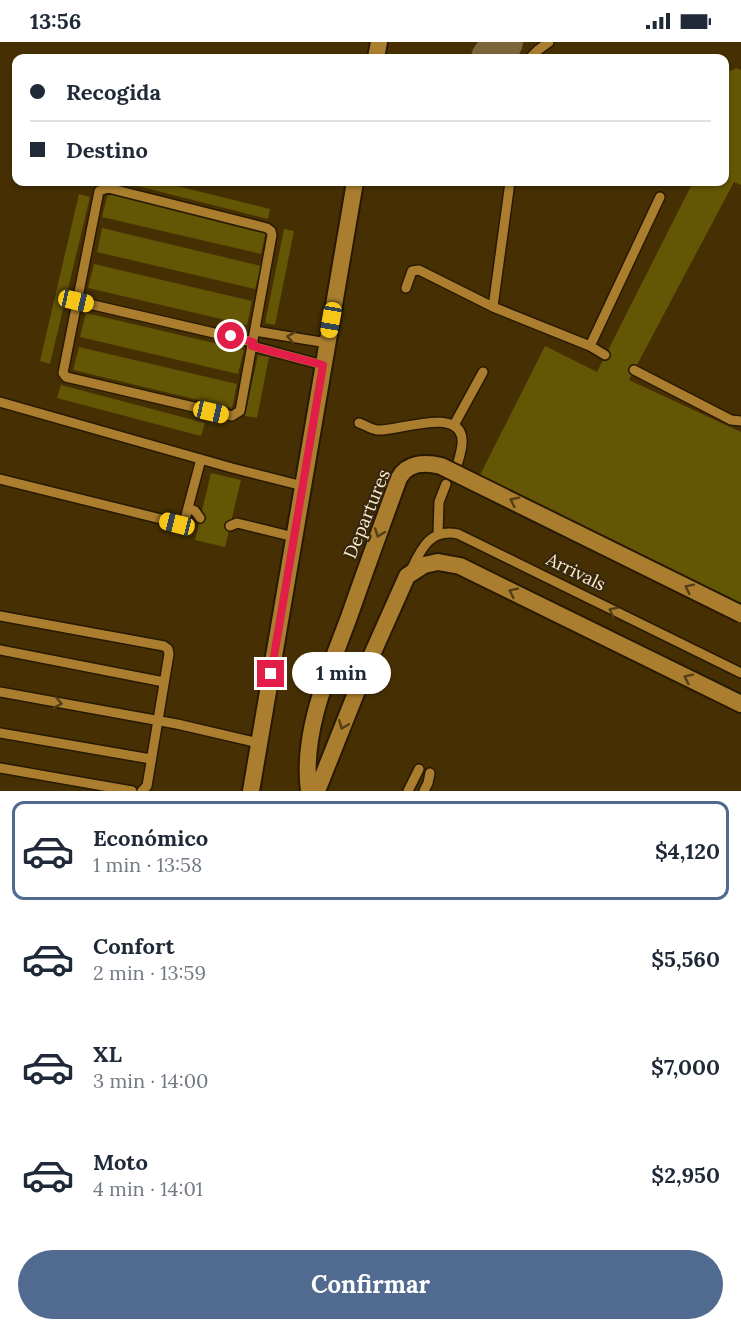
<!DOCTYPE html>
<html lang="es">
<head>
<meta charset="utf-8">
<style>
	:root { --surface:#fff; --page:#f2f2f3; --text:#1f2937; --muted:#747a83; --line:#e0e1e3; --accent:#506a90 }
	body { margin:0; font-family:Lora,serif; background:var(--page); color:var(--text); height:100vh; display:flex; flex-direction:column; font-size:22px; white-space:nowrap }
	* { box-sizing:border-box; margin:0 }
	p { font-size:20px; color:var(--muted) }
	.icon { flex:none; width:33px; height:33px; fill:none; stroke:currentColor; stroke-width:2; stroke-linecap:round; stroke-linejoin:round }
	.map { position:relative; height:749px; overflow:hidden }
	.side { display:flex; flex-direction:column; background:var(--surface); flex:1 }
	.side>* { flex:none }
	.banner { position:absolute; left:12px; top:12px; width:717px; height:132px; border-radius:12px; box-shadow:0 2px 4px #0004; display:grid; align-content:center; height:132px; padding:0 18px; background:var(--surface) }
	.end { position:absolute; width:27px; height:27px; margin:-14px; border:8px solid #e11d48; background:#fff; box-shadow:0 0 0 3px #fff }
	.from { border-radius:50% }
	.bubble { position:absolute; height:42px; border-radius:21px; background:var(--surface); box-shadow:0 2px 4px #0004; font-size:20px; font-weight:800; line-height:42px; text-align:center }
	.car { position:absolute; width:18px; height:36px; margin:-18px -9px; border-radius:8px; box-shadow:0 0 4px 2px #0007; background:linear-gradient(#f5c518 24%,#345 0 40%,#f5c518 0 76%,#345 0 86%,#f5c518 0) }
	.banner b { display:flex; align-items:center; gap:21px; height:57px; font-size:22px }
	.banner b+b { border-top:2px solid var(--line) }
	.banner i { width:15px; height:15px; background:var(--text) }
	ul { padding:10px 0 0; list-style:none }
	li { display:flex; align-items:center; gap:18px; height:99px; margin:0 12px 9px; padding:0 6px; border:3px solid transparent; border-radius:12px }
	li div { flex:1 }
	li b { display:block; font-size:22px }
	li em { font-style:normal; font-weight:800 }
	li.active { border-color:var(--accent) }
	li>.icon { width:54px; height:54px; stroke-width:1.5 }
	.cta { display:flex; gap:12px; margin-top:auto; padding:12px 18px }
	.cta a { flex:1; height:69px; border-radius:36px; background:var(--accent); color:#fff; font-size:24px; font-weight:800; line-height:69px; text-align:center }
	.status { display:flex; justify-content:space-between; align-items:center; height:42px; padding:0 30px; background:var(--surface); direction:ltr }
	.status svg { height:16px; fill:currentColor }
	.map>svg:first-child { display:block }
</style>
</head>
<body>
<div class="status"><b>13:56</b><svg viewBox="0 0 49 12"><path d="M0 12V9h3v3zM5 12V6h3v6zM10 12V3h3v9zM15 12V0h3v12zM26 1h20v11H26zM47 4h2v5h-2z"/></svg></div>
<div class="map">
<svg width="741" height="749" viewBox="0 0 741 749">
	<rect width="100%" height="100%" fill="#463003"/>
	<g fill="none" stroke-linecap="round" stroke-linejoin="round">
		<!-- taxiway -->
		<path stroke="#7a653c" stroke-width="40" d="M491,16l12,-16"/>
	</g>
	<!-- building -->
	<path fill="#635605" d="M724,21l7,8 5,-3 5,2v115l-7,-3 -105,198 112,52v172l-262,-127 66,-131 52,26 96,-190h31z
		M122,140h39l109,27 -2,10z
		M108,151l158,37 -5,24 -159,-37z
		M79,152l11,3 -40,167 -10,-3z
		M102,186l159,38 -6,23 -158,-37z
		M284,187l10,2 -19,94 -10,-2z
		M94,222l158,37 -5,24 -159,-37z
		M86,271l158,37 -6,24 -158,-37z
		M79,305l158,37 -5,24 -159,-38z
		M258,313l11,2 -12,61 -12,-2z
		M61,343l144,38 -4,13 -144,-38z
		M211,431l30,7 -16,67 -30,-7z"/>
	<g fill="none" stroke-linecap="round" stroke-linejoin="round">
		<!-- service casing -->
		<g stroke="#271902" stroke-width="12">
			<path id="service" d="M530,16l8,-8 11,-8
				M108,146l159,40 4,3 1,4 -32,176 -8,5 -166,-39 -3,-4 36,-182z
				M406,246l6,-17 7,-1 74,37 97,39 15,9
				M76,259l177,41
				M493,265l17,-125
				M255,289l72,12
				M252,304l71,19
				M590,304l70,-149
				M634,328l97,50 10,1
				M0,360l232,66 71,18
				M359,381c6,2 12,6 18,7 19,2 82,-24 85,9 1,7 -2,16 -4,23
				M454,383l29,-53
				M0,437l177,44h5l3,-4 16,-60
				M188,466l7,3 5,7
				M230,484l7,-3 57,14
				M438,492l1,-32 7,-18
				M411,528c10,-21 19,-42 47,-36l283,139
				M0,574l164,30 4,3 1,5 -22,132 -5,5
				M0,608l164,32
				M0,650l177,32 82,19
				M0,691l151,26
				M0,726l132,23
				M408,749l11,-22
				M424,749l4,-8 2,-10"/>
		</g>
		<!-- minor casing -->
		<g stroke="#271902" stroke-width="20">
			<path id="minor" d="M376,16l3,-16
				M251,749l104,-609
				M309,749c-8,-59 20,-120 40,-174 16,-46 33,-92 50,-139
				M317,749l49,-123 41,-92 17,-11 14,-3 22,4 281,138"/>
		</g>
		<!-- service -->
		<use href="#service" stroke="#aa7e2e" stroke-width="9"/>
		<!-- minor -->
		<use href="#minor" stroke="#aa7e2e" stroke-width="16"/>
		<!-- minor-bridge casing -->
		<g stroke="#271902" stroke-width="20" stroke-linecap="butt">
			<path id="minor-bridge" d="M399,436c8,-15 26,-16 42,-12l300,148"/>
		</g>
		<!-- minor-bridge -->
		<use href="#minor-bridge" stroke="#aa7e2e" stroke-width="16"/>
	</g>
	<!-- one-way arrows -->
	<defs><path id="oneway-chevron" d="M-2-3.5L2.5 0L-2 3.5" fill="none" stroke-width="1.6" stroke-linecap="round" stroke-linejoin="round" transform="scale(1.5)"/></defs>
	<g stroke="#533e17">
		<use href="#oneway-chevron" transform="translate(291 295) rotate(-170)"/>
		<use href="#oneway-chevron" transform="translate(514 459) rotate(-154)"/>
		<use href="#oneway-chevron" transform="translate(379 491) rotate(110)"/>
		<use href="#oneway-chevron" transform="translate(689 546) rotate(-154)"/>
		<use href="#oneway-chevron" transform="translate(513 550) rotate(-154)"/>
		<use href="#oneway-chevron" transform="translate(613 569) rotate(-154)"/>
		<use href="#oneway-chevron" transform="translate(688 636) rotate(-154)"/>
		<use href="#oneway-chevron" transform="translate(58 661) rotate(11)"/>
		<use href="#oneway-chevron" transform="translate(343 683) rotate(112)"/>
	</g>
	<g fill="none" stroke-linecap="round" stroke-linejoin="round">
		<!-- route -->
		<path stroke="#e11d48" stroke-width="8" d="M231,294l22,6 -1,4 71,19 -52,309"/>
	</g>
	<g text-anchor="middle" stroke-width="4.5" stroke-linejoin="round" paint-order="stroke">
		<!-- street labels -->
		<g font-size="18" fill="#fdeacd" stroke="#36280f">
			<text transform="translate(367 472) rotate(-68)" y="6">Departures</text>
			<text transform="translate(576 530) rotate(26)" y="6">Arrivals</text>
		</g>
	</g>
</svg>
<i class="end from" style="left:231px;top:294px"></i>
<i class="end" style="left:271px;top:632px"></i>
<div class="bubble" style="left:292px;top:610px;width:99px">1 min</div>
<i class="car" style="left:76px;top:259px;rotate:103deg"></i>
<i class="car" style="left:331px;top:278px;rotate:190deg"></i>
<i class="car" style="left:211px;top:370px;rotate:103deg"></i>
<i class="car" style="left:177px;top:482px;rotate:284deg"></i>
<div class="banner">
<b><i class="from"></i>Recogida</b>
<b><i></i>Destino</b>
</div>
</div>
<section class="side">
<ul>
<li class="active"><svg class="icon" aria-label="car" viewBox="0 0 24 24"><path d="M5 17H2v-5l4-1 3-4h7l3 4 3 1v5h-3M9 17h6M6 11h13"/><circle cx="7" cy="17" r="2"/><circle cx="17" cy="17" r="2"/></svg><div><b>Económico</b><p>1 min · 13:58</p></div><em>$4,120</em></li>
<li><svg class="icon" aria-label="car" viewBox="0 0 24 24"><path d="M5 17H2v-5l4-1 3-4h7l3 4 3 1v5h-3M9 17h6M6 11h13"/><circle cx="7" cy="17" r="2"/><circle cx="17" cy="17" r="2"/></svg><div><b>Confort</b><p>2 min · 13:59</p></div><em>$5,560</em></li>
<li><svg class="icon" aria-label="car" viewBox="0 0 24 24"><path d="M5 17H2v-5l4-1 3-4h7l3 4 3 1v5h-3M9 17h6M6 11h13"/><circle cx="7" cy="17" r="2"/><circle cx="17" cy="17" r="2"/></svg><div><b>XL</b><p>3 min · 14:00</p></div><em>$7,000</em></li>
<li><svg class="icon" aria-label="car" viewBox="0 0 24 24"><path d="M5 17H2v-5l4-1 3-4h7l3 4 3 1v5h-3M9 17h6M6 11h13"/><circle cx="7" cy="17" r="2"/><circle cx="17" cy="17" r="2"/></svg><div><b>Moto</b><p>4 min · 14:01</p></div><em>$2,950</em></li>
</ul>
<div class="cta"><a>Confirmar</a></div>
</section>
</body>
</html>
